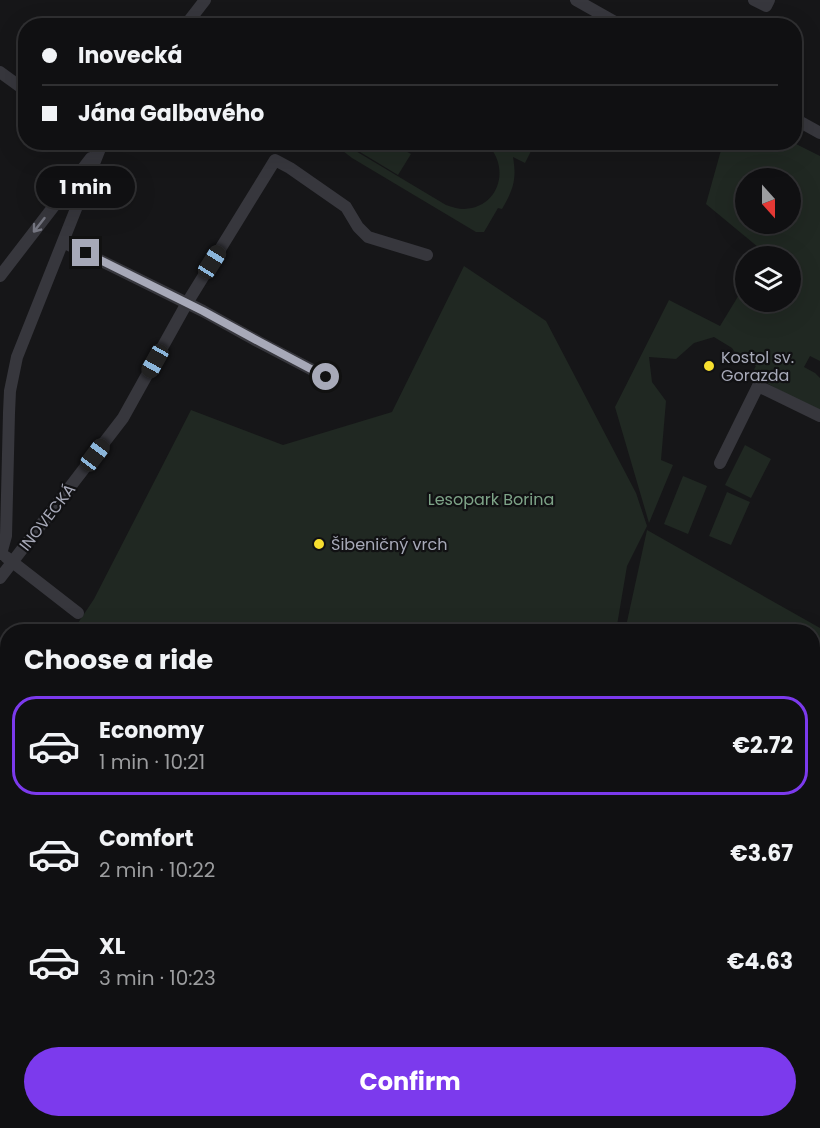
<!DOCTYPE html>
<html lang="en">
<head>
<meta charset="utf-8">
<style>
	:root { --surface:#101012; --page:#1e1e20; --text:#f1f3f6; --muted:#9c9d9f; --line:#303032; --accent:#7c3aed }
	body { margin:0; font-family:Poppins,sans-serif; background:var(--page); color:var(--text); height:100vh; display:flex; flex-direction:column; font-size:22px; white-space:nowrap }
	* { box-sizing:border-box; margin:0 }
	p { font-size:20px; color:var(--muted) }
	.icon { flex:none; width:33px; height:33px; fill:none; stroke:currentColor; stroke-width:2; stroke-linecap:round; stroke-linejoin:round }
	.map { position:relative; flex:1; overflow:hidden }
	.side { position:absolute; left:0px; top:624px; width:820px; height:504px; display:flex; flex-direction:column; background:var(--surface); border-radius:24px 24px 0 0; box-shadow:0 6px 24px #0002,0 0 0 2px var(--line) }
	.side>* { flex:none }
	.guide { position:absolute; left:18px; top:18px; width:784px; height:132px; border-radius:24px; box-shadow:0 6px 24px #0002,0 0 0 2px var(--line); display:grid; align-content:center; height:132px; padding:0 24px; background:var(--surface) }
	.needle { width:39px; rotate:159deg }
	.buttons { position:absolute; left:735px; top:168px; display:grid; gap:12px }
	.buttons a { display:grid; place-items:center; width:66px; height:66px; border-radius:50%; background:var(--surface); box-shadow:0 6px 24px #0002,0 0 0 2px var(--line); font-size:30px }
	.end { position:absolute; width:27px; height:27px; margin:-14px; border:8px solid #a7a9b8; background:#111; box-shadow:0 0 0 3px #111 }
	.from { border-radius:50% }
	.bubble { position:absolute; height:42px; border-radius:21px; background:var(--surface); box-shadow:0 6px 24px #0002,0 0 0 2px var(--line); font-size:20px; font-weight:700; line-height:42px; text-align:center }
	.car { position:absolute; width:18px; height:36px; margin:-18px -9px; border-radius:8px; box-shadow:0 0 4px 2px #0007; background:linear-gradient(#222 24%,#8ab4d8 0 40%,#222 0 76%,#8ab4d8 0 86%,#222 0) }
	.guide b { display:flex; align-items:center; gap:21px; height:57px; font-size:22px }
	.guide b+b { border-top:2px solid var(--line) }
	.guide i { width:15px; height:15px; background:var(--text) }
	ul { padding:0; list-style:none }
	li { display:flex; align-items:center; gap:18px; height:99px; margin:0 12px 9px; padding:0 12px; border:3px solid transparent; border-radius:24px }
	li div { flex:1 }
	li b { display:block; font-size:22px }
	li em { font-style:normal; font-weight:700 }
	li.current { border-color:var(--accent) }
	li>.icon { width:54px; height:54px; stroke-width:1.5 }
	h2 { padding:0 24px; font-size:27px; line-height:72px }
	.action { display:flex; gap:12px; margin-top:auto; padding:12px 24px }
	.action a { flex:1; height:69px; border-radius:36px; background:var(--accent); color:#fff; font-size:24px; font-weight:700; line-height:69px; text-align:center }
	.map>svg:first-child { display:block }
</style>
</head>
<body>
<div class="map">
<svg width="820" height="1128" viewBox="0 0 820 1128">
	<rect width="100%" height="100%" fill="#161618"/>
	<!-- green -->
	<path fill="#202822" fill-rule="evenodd" d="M337,143h9l8,7 92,55c6,2 12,4 18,4 36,-1 47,-43 22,-66h34l12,6 -7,14 -12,-6c4,23 0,33 -11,52l-4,-1 -14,24h-8l-124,-74 -9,-7z
		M359,143h32l20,11 -13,21 -43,-26z
		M723,143h71l26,13v205l-10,-5 -6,11 11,6 5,5v32c-23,-11 -47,-21 -68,-37l4,-7 -9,-5 -3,5 -12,-18 -18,-11 -20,6 -18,16 -27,-2 3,25 14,19 -5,59 12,5 -24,58 -34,-116 54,-107 51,26 25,-41 1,17h44v-46h-28l2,-4 -58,-48zM746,178h44v46h-44z
		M464,266l82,55 90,172 11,33 -20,40 -11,65 -544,1 22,-33 97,-189 92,35 109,-33z
		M745,445l26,14 -20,39 -26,-13z
		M683,476l24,10 -19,48 -24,-10z
		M727,492l23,10 -19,43 -22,-9z
		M647,530l173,98v141l-7,10v-147l-188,-1z
		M7,721v397l-7,-1v-386z
		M174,1121v-1l321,1 -1,7h-309l-11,-5z"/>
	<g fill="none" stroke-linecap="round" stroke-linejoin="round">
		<!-- minor -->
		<path stroke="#37373d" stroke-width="12" d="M576,0l46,26
			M754,0l12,6 3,-6
			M185,26l20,-26
			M0,72l26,19
			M795,119l25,14
			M63,242l140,69 56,31 67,35
			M0,276l91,-118
			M720,463l38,-77 62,30
			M1,554l5,-18 3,-123 1,-22 7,-34 84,-211
			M6,557l72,56
			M0,578l123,-160 64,-115 88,-143 15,8 56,39 12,20 10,10 59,18
			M813,823l7,-9
			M813,857l7,-8
			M694,1120l7,8
			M0,1121l40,7
			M540,1128l5,-8
			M665,1128l7,-8
			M680,1128h7"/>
	</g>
	<!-- one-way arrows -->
	<defs><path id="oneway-shaft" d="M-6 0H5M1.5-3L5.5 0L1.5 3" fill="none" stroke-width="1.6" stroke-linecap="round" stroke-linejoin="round" transform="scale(1.5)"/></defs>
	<use stroke="#757681" href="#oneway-shaft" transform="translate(39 225) rotate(128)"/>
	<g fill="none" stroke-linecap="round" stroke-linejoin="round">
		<!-- route -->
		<path stroke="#a7a9b8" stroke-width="8" d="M86,253l117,58 57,31 66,35"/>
	</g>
	<!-- markers -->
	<g fill="#f7df2f" stroke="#111113" stroke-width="2">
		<circle cx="709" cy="366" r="6"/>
		<circle cx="319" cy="544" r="6"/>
	</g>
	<g text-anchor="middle" stroke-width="4.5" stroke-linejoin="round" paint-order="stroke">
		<!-- poi labels -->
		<g font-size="16" fill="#a7a9b8" stroke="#111113" text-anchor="start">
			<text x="721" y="363">Kostol sv.<tspan x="721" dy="18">Gorazda</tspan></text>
			<text x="331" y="550">Šibeničný vrch</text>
		</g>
		<!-- park labels -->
		<g font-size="16" fill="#7ea488" stroke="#111113">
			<text x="491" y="505">Lesopark Borina</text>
		</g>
		<!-- street labels -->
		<g font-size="16" fill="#a7a9b8" stroke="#111113">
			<text transform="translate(47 517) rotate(-52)" y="6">INOVECKÁ</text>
		</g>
	</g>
</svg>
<div class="buttons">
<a><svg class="needle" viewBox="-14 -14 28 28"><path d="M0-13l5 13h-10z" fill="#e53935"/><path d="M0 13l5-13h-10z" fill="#9c9d9f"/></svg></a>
<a><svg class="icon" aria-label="layers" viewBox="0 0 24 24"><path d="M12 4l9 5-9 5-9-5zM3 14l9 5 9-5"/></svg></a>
</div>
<i class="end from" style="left:326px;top:377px"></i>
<i class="end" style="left:86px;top:253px"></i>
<div class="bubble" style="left:36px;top:166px;width:99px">1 min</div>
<i class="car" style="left:212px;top:262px;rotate:32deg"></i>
<i class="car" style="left:155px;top:361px;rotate:209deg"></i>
<i class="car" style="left:95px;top:455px;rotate:37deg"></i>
<div class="guide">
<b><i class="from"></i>Inovecká</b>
<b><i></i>Jána Galbavého</b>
</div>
<section class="side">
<h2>Choose a ride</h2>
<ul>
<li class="current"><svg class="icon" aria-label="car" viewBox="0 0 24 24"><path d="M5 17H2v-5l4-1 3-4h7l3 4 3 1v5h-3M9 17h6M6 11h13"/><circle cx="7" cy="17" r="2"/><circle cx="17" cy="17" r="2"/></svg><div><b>Economy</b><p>1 min · 10:21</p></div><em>€2.72</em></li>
<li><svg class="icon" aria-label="car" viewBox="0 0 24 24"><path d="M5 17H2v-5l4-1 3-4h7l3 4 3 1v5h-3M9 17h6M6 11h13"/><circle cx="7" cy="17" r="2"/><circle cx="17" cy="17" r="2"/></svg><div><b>Comfort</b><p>2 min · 10:22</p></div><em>€3.67</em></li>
<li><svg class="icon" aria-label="car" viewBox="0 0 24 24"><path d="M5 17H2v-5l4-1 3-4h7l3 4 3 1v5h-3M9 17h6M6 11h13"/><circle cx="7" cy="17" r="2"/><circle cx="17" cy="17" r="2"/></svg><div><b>XL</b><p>3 min · 10:23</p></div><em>€4.63</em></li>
</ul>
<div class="action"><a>Confirm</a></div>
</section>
</div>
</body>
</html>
